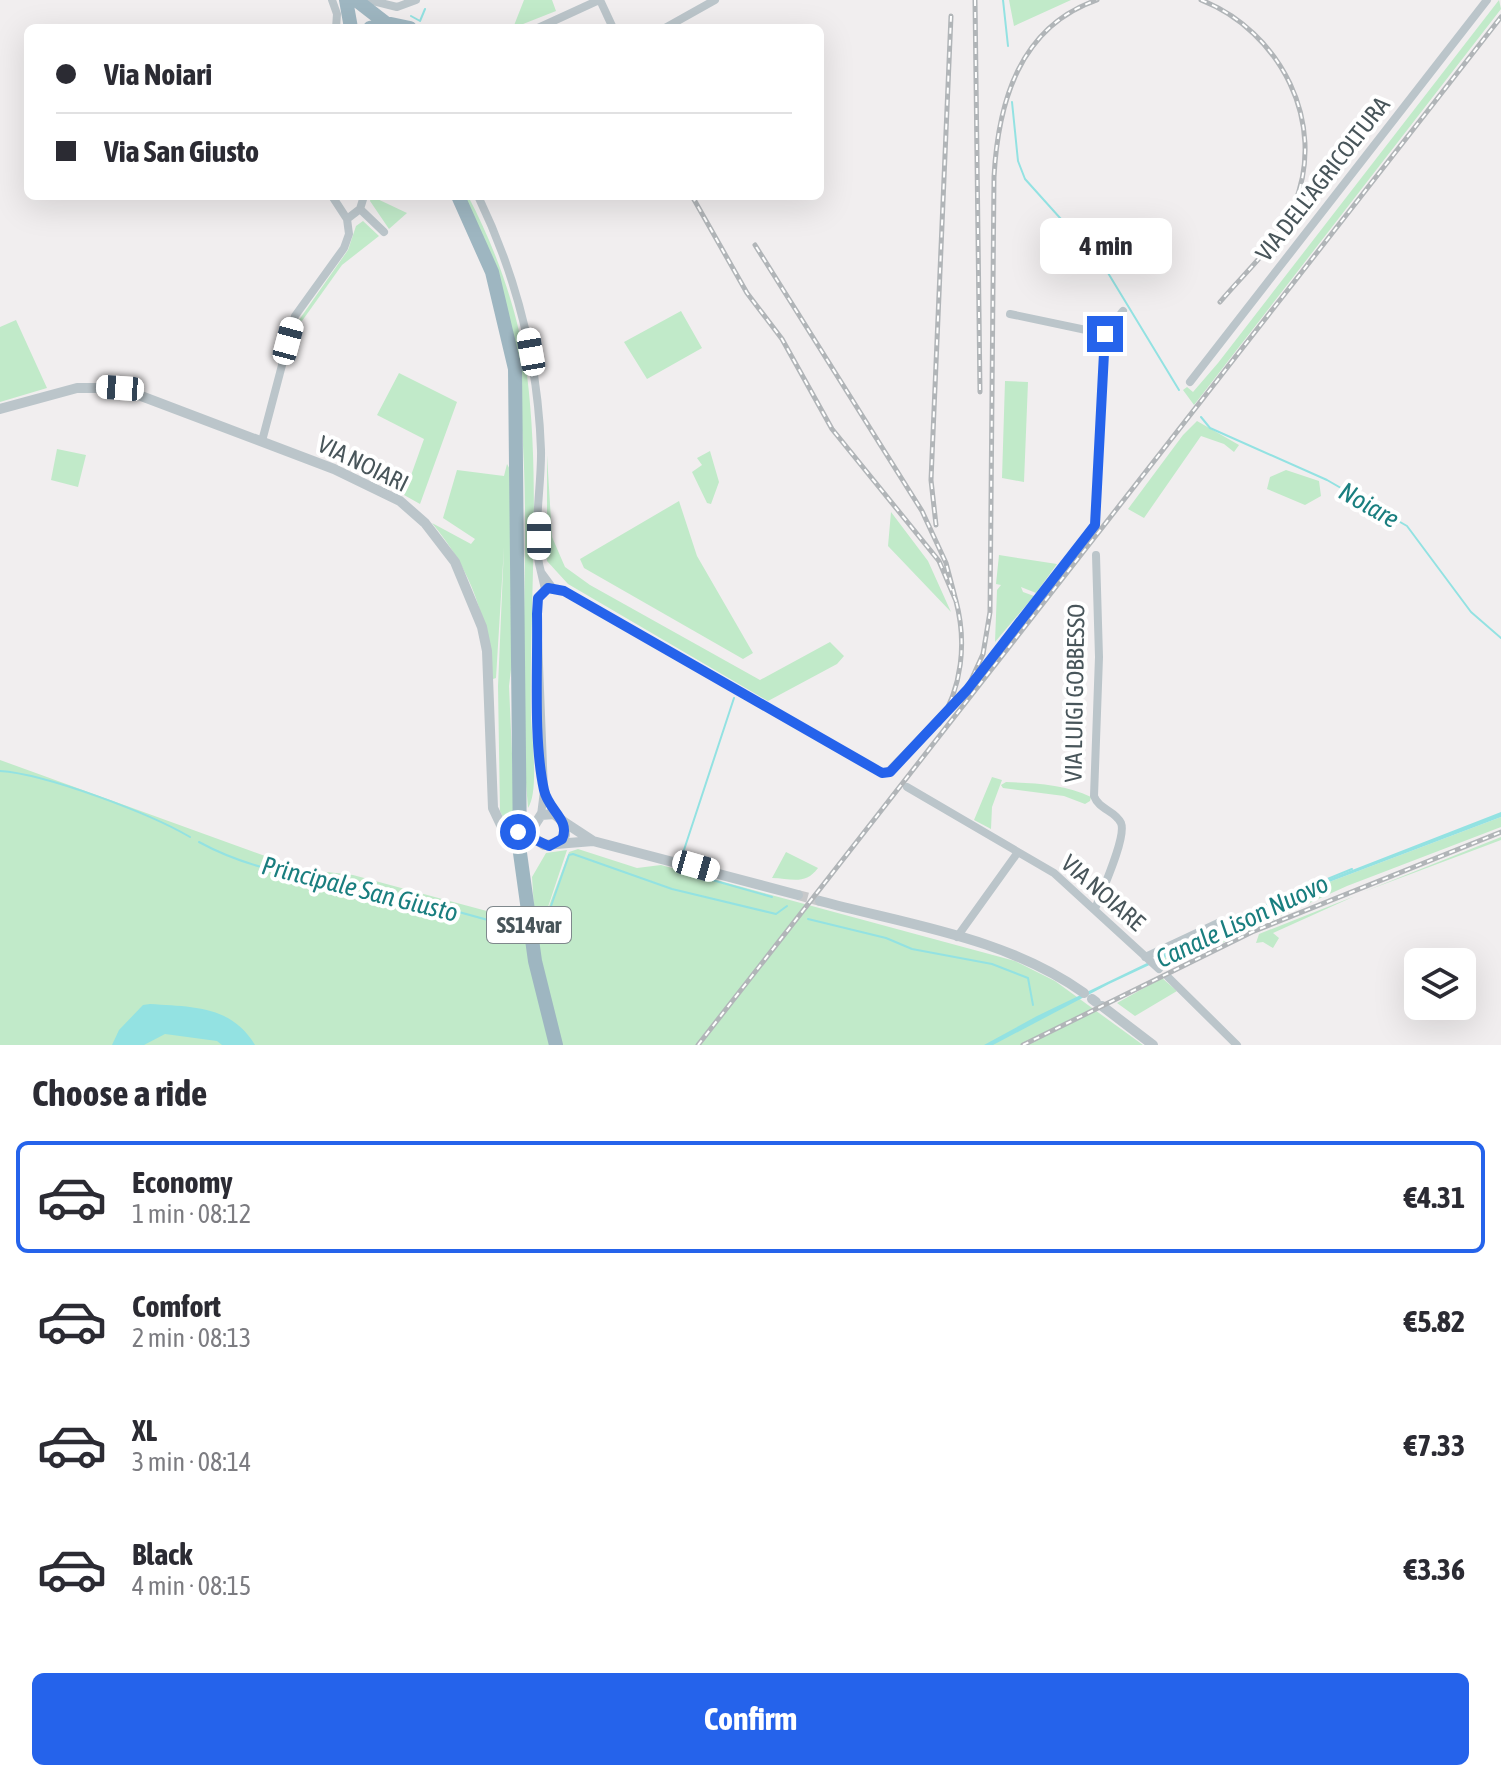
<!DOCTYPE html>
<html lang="en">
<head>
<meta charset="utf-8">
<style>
	:root { --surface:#fff; --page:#f7f7f7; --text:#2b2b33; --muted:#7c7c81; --line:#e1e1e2; --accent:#2563eb }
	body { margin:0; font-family:"Asap Condensed",sans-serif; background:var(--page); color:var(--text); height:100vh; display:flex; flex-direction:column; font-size:30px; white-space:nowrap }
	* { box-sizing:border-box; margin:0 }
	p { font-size:26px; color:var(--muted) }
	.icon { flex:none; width:44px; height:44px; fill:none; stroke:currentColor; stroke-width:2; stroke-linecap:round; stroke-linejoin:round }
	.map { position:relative; height:1045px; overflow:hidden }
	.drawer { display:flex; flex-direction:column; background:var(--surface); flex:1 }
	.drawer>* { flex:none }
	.guide { position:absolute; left:24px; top:24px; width:800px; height:176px; border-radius:12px; box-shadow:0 8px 32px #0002; display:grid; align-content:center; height:176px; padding:0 32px; background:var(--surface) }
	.controls { position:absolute; left:1404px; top:948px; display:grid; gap:16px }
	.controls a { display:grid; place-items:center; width:72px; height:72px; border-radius:12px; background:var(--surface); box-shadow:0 8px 32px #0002; font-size:40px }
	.end { position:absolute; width:36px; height:36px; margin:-18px; border:10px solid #2563eb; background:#fff; box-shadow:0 0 0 4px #fff }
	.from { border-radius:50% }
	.bubble { position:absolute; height:56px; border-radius:12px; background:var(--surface); box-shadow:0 8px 32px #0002; font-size:26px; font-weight:700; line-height:56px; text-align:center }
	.car { position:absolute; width:24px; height:48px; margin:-24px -12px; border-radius:10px; box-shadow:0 0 6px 2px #0007; background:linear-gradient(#fff 24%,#345 0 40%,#fff 0 76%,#345 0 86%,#fff 0) }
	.guide b { display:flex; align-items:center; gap:28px; height:76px; font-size:30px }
	.guide b+b { border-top:2px solid var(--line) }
	.guide i { width:20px; height:20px; background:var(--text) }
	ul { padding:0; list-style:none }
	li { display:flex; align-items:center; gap:24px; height:112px; margin:0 16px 12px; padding:0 16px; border:4px solid transparent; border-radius:12px }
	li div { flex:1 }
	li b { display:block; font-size:30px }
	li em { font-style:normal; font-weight:700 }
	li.current { border-color:var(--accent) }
	li>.icon { width:72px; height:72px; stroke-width:1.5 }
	h2 { padding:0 32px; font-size:36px; line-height:96px }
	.action { display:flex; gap:16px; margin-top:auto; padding:16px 32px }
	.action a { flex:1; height:92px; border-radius:12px; background:var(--accent); color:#fff; font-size:32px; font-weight:700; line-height:92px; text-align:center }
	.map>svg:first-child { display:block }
</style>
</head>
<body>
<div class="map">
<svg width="1501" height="1045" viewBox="0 0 1501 1045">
	<rect width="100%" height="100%" fill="#f1eeef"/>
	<!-- green -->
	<path fill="#c1eac9" d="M524,0h28l4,11 -43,17z
		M1009,0h62l-57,26z
		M1499,0l2,9 -307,396 -11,-15 4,-3 6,5 25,-29z
		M371,196l36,17 -18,16 -19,-28z
		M464,196h4c29,55 51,118 59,179 14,112 2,230 4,343 1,20 8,74 -3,90 -19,-207 32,-416 -64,-612z
		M363,221l16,15 -37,29 -40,56 -3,-1 49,-70 8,-24z
		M681,311l21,37 -55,31 -23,-37z
		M16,320l31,68 -47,14v-75z
		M399,373l58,29 -37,102 -16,-9 20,-56 -47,-24z
		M1005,381l23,1 -4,100 -22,-4z
		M1197,421l42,24 -5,7 -10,-8 -23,-8 -57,82 -16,-9 55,-74z
		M57,449l29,6 -8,32 -27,-7z
		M710,451l9,31 -8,22 -4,-1 -15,-31 10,-7 -5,-7z
		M547,455l5,82 13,30 25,18 170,95 70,-38 14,14 -7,8 -69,37 -200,-117 -21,-23z
		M507,464l6,11v178l-4,33 6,135 -12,-4 -3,-6 -2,-125 6,-139 -8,131 -3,1c-8,-64 -19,-105 -61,-156l39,21 4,-5 -32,-21 14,-48 47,6z
		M1286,470l33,11 2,15 -16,9 -38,-16 3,-12z
		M679,501l18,55 56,97 -10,6 -159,-91 -4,-9z
		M891,512l37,49 23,51 -63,-66z
		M999,555l58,9 -21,29 -15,-6 2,5 11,4 -39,46 2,-52 4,-5 -5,-1z
		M0,760l301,109 52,6 182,49 -3,-47 14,-24 21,-3 -25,75 27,-73 9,-3 59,19 24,-3 354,96 40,20 88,64h-1143z
		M992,777l10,3 -10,27 -1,22 -17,-9z
		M1006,782c27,1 60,2 85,15l-1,4 -5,3 -21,-8 -61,-8 -2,-3z
		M1501,817v10l-154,59 -182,83 -7,-8 158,-74z
		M1501,837v3l-138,52z
		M786,852l32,16c-13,18 -28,10 -46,10z
		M1355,896l-82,37 6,5 -6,10 -10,-6 -7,1 3,-9z
		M1162,978l15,13 -42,25 -18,-13z"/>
	<!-- water -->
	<path fill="#93e2e2" d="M1501,812v5l-185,70 -207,97 -116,61h-9l53,-29 251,-121z
		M150,1004c42,3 81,1 105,41h-33l-5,-4 -52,-7 -21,11h-32l7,-15 24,-25z"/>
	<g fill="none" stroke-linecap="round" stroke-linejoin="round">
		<!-- stream -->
		<path stroke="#93e2e2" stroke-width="2" d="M1003,0l5,46
			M411,16l9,5 5,-12
			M1012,102l6,59 7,18 80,89 74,122
			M1201,417l9,11 117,52 80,46 64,86 30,26
			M0,771c46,3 149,42 190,66
			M199,842c40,22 99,38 144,38l181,50
			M682,856l52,-158
			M677,870l95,27
			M1281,898l71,-29
			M808,919l78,19 26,11 80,15 36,14 5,27
			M1230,922l45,-21
			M544,926l25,-71 4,-1 99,35 104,25 11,-8
			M1194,939l16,-7
			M1162,955l19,-10"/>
		<!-- tertiary-tunnel -->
		<path stroke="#c7c8ca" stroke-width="10" stroke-dasharray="10 5" stroke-linecap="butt" d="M798,895l22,6"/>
		<!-- minor -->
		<path stroke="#bbc5ca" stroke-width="8" d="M332,0l5,14 -1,14
			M369,0l28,7 19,-7
			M600,0l13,28
			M538,28l61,-28
			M665,28l50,-28
			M478,196c39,81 60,164 63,254 1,36 -10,89 0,122
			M360,209l24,23
			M347,219l13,-10 4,-13
			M1105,334l18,-23
			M1190,382l297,-382
			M262,441l33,-125 49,-68 5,-14 -2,-15 -15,-23
			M545,589l-4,-17 11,15
			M907,787l147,86 105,96
			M544,791l-7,-177 1,-16 10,-10 16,3 318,182h5l80,-83 128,-165 10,-191 -95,-20
			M541,815l3,-24 10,23
			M1095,909c6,-16 32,-72 26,-86 -6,-13 -22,-13 -27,-27l5,-139 -3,-102
			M957,937l61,-85
			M1145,957l77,-36
			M1168,977l69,68"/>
		<!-- tertiary -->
		<path stroke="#bbc5ca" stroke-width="10" d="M0,409l77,-21h43l214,81 66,32 25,22 30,39 27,65 5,24 6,157 9,19 16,5
			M593,841l205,54
			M559,843l6,-8 -1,-13 -10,-8 -13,1 -9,14 4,10 8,6 49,-4 -29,-19
			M820,901c90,24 187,37 264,92
			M1092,999l4,3
			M1102,1006l51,39"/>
		<!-- trunk -->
		<path stroke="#9eb6c1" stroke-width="14" d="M346,0l5,28
			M356,0l31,24
			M370,28l21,-4 19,4
			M458,196l34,76 23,97 5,484 15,108 21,84"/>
		<!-- rail casing -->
		<g stroke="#b1b5b8" stroke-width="5">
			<path id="rail" d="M975,0l5,392
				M1201,0c79,31 127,123 93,205 -15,38 -48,66 -74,97
				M692,196l55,97 35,46 50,90 107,132 17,40 -10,-38 -24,-52 -167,-266
				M936,525l-5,-45 20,-464
				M968,687l15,-33 7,-42 4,-435c4,-74 25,-150 103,-177
				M939,724c23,-37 28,-81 17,-123
				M698,1045l803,-1028
				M1023,1045l229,-113 249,-100"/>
		</g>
		<!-- rail -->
		<use href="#rail" stroke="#fff" stroke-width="2" stroke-dasharray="6" stroke-linecap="butt"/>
	</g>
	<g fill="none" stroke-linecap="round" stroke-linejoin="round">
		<!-- route -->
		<path stroke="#2563eb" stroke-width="10" d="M518,832l31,14 13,-7c9,-19 -14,-29 -18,-49 -11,-50 -6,-123 -7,-176l1,-16 10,-10 16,3 318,182 8,-1 77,-82 128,-165 10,-191"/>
	</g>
	<g text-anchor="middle" stroke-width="8" stroke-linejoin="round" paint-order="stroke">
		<!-- shield labels -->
		<rect fill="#fff" stroke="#7f888c" stroke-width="2" x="487" y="907" width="84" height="36" rx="6"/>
		<g font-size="22" font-weight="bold" fill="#48555a">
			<text x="529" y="933">SS14var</text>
		</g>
		<!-- street labels -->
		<g font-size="24" fill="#48555a" stroke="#fff">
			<text transform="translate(1323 179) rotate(-52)" y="8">VIA DELL'AGRICOLTURA</text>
			<text transform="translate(363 464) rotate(26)" y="8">VIA NOIARI</text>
			<text transform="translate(1075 693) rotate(-89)" y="8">VIA LUIGI GOBBESSO</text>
			<text transform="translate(1103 893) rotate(41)" y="8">VIA NOIARE</text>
		</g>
		<!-- water labels -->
		<g font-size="26" font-style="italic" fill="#197e7f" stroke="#fff">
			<text transform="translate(1369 505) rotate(30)" y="9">Noiare</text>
			<text transform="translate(360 889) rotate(14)" y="9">Principale San Giusto</text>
			<text transform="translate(1242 921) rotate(-25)" y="9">Canale Lison Nuovo</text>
		</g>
	</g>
</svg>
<div class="controls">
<a><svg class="icon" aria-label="layers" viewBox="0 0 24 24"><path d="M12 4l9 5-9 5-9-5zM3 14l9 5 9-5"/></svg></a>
</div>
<i class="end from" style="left:518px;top:832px"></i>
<i class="end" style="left:1105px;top:334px"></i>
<div class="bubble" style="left:1040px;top:218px;width:132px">4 min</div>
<i class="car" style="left:288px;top:341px;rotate:15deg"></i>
<i class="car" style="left:531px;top:352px;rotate:350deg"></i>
<i class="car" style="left:120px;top:388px;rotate:274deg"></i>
<i class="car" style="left:539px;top:536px;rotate:0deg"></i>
<i class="car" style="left:696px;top:866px;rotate:106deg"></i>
<div class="guide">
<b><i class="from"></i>Via Noiari</b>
<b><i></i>Via San Giusto</b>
</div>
</div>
<section class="drawer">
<h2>Choose a ride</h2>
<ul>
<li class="current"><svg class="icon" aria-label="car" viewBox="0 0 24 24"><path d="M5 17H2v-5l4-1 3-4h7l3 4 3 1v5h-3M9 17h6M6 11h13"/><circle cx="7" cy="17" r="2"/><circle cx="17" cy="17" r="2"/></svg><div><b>Economy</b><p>1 min · 08:12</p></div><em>€4.31</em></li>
<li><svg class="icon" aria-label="car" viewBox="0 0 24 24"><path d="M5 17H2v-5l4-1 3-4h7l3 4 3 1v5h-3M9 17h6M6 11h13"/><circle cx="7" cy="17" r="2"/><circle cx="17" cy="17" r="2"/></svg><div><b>Comfort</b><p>2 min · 08:13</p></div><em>€5.82</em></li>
<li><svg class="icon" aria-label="car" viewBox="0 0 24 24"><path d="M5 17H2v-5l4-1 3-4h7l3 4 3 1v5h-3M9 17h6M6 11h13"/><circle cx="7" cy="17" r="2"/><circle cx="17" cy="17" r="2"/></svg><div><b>XL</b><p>3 min · 08:14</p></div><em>€7.33</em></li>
<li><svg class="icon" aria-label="car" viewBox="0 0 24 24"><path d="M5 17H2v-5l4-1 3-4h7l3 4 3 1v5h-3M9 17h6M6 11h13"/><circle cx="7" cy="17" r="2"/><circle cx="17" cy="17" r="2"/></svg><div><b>Black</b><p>4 min · 08:15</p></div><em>€3.36</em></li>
</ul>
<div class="action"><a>Confirm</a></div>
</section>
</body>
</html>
